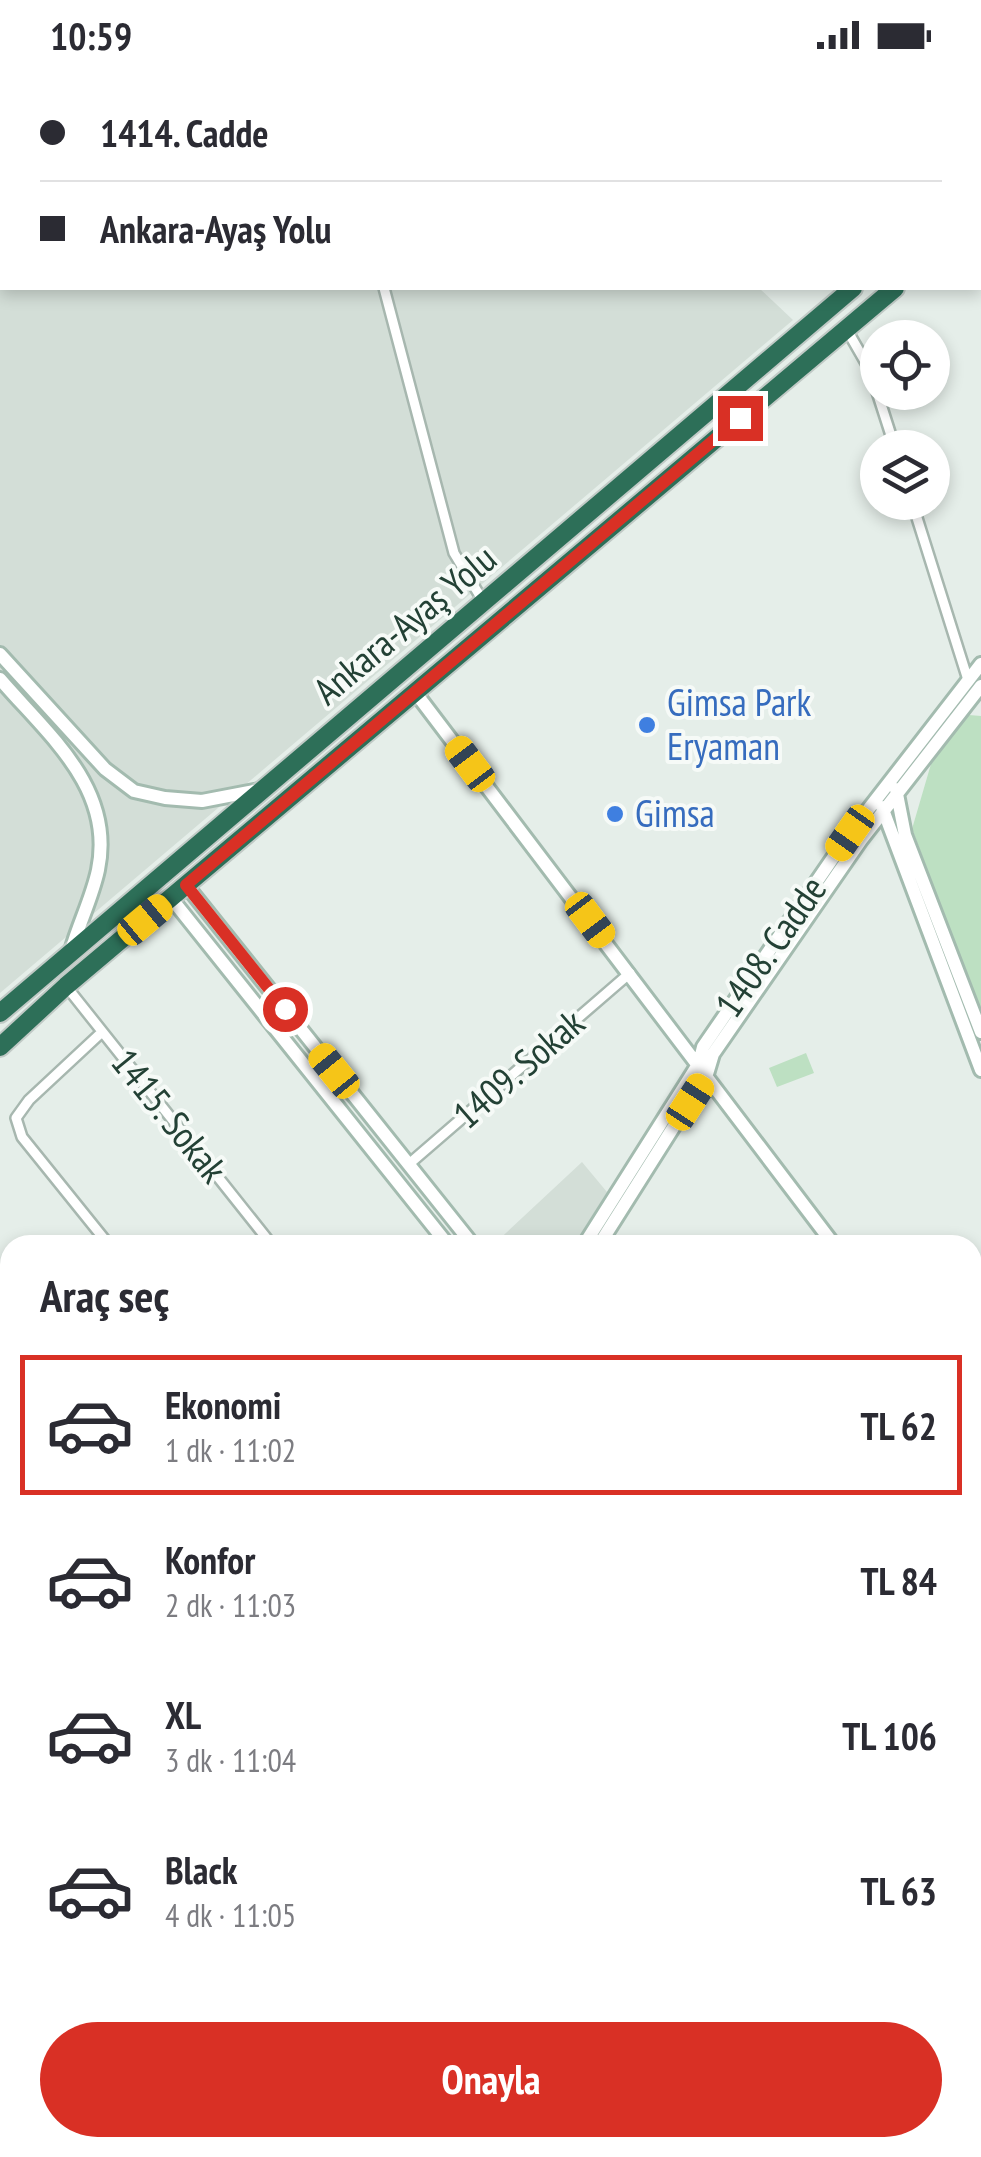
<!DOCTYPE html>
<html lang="tr">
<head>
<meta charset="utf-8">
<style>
	:root { --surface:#fff; --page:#f7f7f7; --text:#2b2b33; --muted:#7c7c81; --line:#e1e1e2; --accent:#d93025 }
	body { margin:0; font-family:"PT Sans Narrow",sans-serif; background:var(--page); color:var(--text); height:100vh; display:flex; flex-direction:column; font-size:38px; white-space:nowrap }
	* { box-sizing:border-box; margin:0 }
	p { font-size:32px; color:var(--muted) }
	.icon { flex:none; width:55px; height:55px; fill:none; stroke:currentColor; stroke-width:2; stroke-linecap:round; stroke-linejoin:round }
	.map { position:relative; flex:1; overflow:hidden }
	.drawer { position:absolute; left:0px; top:1165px; width:982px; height:922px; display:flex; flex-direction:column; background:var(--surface); border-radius:30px 30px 0 0; box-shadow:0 5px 15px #0003 }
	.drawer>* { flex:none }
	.hud { position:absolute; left:0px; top:0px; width:982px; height:220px; box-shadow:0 5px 15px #0003; display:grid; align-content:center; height:220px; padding:0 40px; background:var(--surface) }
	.buttons { position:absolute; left:860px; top:250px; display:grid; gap:20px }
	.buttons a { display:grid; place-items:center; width:90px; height:90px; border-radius:50%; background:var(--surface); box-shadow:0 5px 15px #0003; font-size:50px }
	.end { position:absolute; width:45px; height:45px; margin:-22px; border:12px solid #d93025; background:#fff; box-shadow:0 0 0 5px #fff }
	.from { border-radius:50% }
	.car { position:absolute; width:30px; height:60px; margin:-30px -15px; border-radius:12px; box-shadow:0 0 8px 2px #0007; background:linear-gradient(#f5c518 24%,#345 0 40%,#f5c518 0 76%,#345 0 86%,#f5c518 0) }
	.hud b { display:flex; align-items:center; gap:35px; height:95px; font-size:38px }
	.hud b+b { border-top:2px solid var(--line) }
	.hud i { width:25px; height:25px; background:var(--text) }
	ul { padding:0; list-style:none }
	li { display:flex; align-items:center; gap:30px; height:140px; margin:0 20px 15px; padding:0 20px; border:5px solid transparent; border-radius:0px }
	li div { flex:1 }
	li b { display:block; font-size:38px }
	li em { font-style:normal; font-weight:700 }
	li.on { border-color:var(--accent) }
	li>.icon { width:90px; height:90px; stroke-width:1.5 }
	h2 { padding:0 40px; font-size:45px; line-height:120px }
	.cta { display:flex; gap:20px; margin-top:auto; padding:20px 40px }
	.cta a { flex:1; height:115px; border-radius:60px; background:var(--accent); color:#fff; font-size:40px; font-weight:700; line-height:115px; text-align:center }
	.status { display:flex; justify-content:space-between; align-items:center; height:70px; padding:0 50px; background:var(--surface); direction:ltr }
	.status svg { height:28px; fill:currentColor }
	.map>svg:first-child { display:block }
</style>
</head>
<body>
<div class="status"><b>10:59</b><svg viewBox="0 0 49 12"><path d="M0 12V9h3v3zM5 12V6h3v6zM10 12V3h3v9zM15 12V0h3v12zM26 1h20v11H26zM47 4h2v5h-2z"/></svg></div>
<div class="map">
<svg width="981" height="2087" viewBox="0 0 981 2087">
	<rect width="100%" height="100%" fill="#e5eee9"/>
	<!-- built -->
	<path fill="#d3ded7" d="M0,0h482l-480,2v216h757l34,32 -793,673z
		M582,1092l25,30 -33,53h-81z"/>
	<!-- green -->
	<path fill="#bde0c2" d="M969,645l12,1v296l-69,-183 19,-65z
		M806,983l8,20 -37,14 -8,-19z
		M981,1433v95l-8,-8 -1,-80z"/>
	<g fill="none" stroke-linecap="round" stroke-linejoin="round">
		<!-- street casing -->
		<g stroke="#a7b7af" stroke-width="14">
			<path id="street" d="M322,0l1,2
				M980,67h1
				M0,191h2
				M384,218l70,265 29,48
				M847,260l23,40 25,78
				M912,432l56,178
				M66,916l206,259
				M102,962l-73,68 -13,18 6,19 87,108
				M409,1094l221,-191
				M0,1298l10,12
				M972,1368l9,18
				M972,1431l9,-7
				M0,1474l10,9
				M972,1530l9,9
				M0,1571l10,9
				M972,1619l9,-9
				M0,1690l10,-6"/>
		</g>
		<!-- secondary casing -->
		<g stroke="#a3bbaf" stroke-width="18">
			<path id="secondary" d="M0,584l105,115 29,22 31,7 37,3 57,-11
				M0,609c48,56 115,109 98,191 -6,28 -19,53 -27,81
				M415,622l419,553
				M896,719l9,46 76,197
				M882,737l99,263
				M186,815l287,360
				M171,828l277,347
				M584,1175l115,-182 4,-16 147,-214 131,-169
				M599,1175l108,-171 6,-20 148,-214 120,-154
				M972,1275l9,-4
				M972,1296l9,-4
				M0,1403l10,8
				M0,1552l10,-12
				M0,1673l10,9
				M972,1717l9,7
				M0,1782l10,5
				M0,1796l10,5
				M972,1884l9,-10
				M616,2078l25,9
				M917,2078l11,9
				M44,2087l9,-9
				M75,2087l10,-9
				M799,2087l8,-9"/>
		</g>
		<!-- highway casing -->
		<g stroke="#c1cac6" stroke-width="22">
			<path id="highway" d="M980,113l1,-1
				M980,147l1,-1
				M0,943l853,-725
				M0,977l66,-61 829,-698"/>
		</g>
		<!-- street -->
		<use href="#street" stroke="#fff" stroke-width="9"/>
		<!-- secondary -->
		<use href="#secondary" stroke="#fff" stroke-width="12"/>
		<!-- highway -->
		<use href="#highway" stroke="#2d6f58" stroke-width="18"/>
	</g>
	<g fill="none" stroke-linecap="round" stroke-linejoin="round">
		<!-- route -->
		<path stroke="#d93025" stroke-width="12" d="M285,939l-99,-124 554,-467"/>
	</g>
	<!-- markers -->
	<g fill="#3f7fe0" stroke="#f6faf7" stroke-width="4">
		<circle cx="647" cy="655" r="10"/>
		<circle cx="615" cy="744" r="10"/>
	</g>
	<g text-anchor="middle" stroke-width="8" stroke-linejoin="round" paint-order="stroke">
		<!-- street labels -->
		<g font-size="38" fill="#234135" stroke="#f6faf7">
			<text transform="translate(405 555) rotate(-40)" y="13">Ankara-Ayaş Yolu</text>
			<text transform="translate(771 877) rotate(-55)" y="13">1408. Cadde</text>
			<text transform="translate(519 999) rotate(-41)" y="13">1409. Sokak</text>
			<text transform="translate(169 1046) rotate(51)" y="13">1415. Sokak</text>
		</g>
		<!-- shop labels -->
		<g font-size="38" fill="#366cbe" stroke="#f6faf7" text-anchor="start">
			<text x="667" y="646">Gimsa Park<tspan x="667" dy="44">Eryaman</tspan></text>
			<text x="635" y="757">Gimsa</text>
		</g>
	</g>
</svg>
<div class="buttons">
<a><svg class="icon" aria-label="locate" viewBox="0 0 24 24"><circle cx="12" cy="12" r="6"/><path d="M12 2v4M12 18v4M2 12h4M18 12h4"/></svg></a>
<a><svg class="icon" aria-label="layers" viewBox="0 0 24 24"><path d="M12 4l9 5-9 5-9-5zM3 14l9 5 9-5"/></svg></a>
</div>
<i class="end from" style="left:285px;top:939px"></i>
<i class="end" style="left:740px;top:348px"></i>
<i class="car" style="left:470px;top:694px;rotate:323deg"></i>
<i class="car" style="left:850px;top:763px;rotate:215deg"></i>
<i class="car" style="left:145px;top:850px;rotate:50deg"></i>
<i class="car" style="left:590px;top:850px;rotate:143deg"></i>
<i class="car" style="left:334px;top:1001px;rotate:321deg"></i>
<i class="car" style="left:690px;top:1032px;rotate:33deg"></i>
<div class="hud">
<b><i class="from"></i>1414. Cadde</b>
<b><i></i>Ankara-Ayaş Yolu</b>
</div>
<section class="drawer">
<h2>Araç seç</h2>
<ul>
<li class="on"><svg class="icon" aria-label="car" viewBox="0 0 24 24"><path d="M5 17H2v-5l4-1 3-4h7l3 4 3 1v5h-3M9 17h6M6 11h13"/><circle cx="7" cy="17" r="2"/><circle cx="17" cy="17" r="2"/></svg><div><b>Ekonomi</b><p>1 dk · 11:02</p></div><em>TL 62</em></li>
<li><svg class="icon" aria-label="car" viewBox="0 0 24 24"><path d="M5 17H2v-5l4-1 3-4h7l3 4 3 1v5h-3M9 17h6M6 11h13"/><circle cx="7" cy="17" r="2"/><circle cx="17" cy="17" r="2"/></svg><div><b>Konfor</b><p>2 dk · 11:03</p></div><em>TL 84</em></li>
<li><svg class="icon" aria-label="car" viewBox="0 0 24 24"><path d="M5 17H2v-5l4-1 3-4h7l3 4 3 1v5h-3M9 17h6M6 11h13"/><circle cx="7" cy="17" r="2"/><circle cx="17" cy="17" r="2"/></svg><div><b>XL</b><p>3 dk · 11:04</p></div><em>TL 106</em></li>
<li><svg class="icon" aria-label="car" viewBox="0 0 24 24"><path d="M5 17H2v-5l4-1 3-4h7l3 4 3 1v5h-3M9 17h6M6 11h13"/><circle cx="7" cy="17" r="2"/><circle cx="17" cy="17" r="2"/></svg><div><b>Black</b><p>4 dk · 11:05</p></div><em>TL 63</em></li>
</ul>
<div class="cta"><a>Onayla</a></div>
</section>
</div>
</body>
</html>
